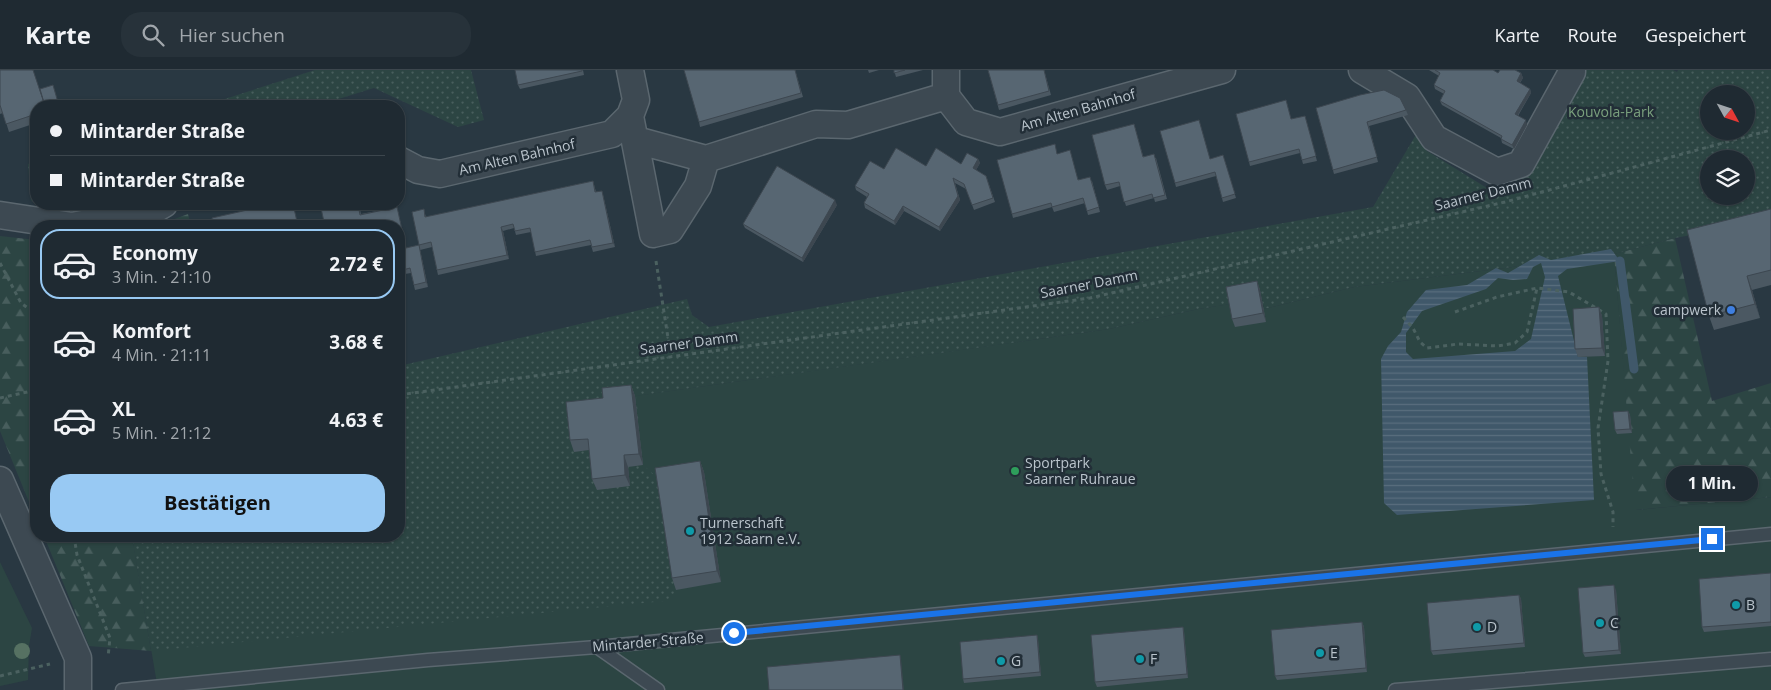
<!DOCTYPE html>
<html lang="de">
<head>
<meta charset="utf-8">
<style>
	:root { --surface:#1f2a32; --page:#27323a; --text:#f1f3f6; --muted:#a1a7ac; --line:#3c464d; --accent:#98c9f3 }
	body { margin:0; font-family:"Open Sans",sans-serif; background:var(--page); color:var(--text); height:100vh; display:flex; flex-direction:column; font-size:19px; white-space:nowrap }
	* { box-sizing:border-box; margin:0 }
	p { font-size:16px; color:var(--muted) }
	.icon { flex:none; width:28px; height:28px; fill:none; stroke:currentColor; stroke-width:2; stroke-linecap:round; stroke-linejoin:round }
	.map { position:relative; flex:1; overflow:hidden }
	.details { position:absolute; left:30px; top:150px; width:375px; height:322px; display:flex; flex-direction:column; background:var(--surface); border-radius:20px; box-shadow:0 1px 4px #0004,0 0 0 1px var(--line) }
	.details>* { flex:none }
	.banner { position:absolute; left:30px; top:30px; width:375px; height:110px; border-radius:20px; box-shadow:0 1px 4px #0004,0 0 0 1px var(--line); display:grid; align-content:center; height:110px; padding:0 20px; background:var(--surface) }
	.needle { width:32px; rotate:130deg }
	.tools { position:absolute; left:1700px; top:15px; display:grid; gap:10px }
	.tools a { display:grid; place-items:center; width:55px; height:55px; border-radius:50%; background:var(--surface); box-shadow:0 1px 4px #0004,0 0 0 1px var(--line); font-size:25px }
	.end { position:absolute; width:22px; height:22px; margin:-11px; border:6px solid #1a73e8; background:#fff; box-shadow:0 0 0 2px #fff }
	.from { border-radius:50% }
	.bubble { position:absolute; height:35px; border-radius:18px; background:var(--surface); box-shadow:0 1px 4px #0004,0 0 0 1px var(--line); font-size:16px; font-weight:700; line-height:35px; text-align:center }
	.banner b { display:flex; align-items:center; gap:18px; height:48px; font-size:19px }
	.banner b+b { border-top:1px solid var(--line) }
	.banner i { width:12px; height:12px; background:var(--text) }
	ul { padding:9px 0 0; list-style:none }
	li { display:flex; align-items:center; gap:15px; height:70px; margin:0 10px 8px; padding:0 10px; border:2px solid transparent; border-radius:20px }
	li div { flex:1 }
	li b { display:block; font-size:19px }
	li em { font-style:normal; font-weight:700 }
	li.selected { border-color:var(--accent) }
	li>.icon { width:45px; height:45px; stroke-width:1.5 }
	.button { display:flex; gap:10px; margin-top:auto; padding:10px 20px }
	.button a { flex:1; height:58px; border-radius:20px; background:var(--accent); color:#111; font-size:20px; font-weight:700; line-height:58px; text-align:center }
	header { display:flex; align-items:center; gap:30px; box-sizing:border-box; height:70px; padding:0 25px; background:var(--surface); border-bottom:1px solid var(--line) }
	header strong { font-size:24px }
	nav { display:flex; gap:28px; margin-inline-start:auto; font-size:18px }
	.search { width:350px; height:45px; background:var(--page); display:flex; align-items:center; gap:12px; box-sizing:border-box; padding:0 18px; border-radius:20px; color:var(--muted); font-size:19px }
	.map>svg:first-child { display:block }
</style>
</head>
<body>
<header>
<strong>Karte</strong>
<div class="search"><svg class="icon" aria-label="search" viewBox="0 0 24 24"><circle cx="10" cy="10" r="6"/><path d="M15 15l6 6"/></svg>Hier suchen</div>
<nav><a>Karte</a><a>Route</a><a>Gespeichert</a></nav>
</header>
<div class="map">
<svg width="1771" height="620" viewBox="0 0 1771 620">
	<defs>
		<pattern id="forest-firs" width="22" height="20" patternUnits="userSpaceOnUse" patternTransform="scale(1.25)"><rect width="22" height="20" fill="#2c4543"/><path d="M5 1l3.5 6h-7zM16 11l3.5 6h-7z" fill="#485e5d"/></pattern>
		<pattern id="park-dots" width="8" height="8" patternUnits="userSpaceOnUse" patternTransform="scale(1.25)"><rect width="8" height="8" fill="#2c4543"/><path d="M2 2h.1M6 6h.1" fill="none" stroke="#485e5d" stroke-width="1.8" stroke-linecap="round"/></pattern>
		<pattern id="water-rules" width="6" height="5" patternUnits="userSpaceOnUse" patternTransform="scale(1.25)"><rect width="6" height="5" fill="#40586a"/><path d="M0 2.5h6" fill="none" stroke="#5a6e7e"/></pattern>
	</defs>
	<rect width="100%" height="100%" fill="#293842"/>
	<!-- green -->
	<path fill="#2c4543" d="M1614,184l22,256 135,-13v193h-1613l-26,-154h267l207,-136 503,-71 89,-20 32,-5 30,-14 4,19 90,-22z
		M0,492l32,66 -3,18 -1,34 -28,6z"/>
	<!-- forest -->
	<path fill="url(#forest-firs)" d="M188,144l3,12h-35z
		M0,166l36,4v279l-36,-88z
		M1675,168l37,163 59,-18v114l-136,13 -21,-256z
		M44,466h88l19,115 -62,-5z"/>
	<!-- park -->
	<path fill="url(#park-dots)" fill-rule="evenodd" d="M315,0h156l13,50 -26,7 -84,-39 -58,18h-113z
		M1583,0h90l4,2 1,-2h93v150l-96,18 -61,16 -260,33 -90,22 -4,-19 -29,14 -33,5 -89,20 -473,67 7,69 16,14 17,111 -1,10 -524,51 -19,-115h267v-170l288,-67 5,16 17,12 664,-120 44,-74 10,18 60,37 39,-13zM1709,24h37v37h-37zM1709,89h37v37h-37z
		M36,91v41l-5,-1 -3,-37z
		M43,134h76l-43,8z"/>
	<!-- water -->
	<path fill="url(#water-rules)" fill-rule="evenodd" d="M1611,179l9,12 -53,8 -9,7 20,81h9l7,143 -197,15 -13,-12 -3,-144 7,-13 13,-14 6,-20 19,-22 41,-5 29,-17 12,5 31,-18 12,5zM1541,193l4,14 -14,62 -16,12 -102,8 -7,-7v-19l16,-22 64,-22 12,-11 15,2 14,-1 6,-12z"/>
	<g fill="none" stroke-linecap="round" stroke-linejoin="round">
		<!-- stream -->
		<path stroke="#40586a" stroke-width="9" d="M1620,191l14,108"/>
		<!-- service casing -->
		<g stroke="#5b676f" stroke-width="15">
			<path id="service" d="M597,577l61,43
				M122,620l306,-30 169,-13 1174,-113
				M1395,620l376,-31"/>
		</g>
		<!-- minor casing -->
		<g stroke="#5b676f" stroke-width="29">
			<path id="minor" d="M630,0l6,30 -6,16 23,118 17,-4 28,-44 8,-27
				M1362,0l45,27 27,41 63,34 24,-8 51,-92v-2
				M946,26v-26
				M636,70l70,19 110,-35 32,1 98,-29 20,26 34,10 222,-62
				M399,90l19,10 22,4 172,-40 18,-18
				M0,145l72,11
				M72,156l80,-15 12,-7
				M0,410l78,178v32"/>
		</g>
		<!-- path -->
		<path stroke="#4b6160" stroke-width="3" stroke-dasharray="4 4" stroke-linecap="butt" d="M656,191l15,96
			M0,193l21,40 15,11
			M1455,242l42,-15 40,-9 32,4 37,22 2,47 -10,67 3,46 12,38v15
			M1403,247l10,11 7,14 7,6 31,-4 40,2 17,-3 12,-11 10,-44
			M399,325l691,-97 415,-96 266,-72
			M0,328l36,-8
			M74,466l3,19 33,83 -2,19
			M0,606l50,-12"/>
		<!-- service -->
		<use href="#service" stroke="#3d4952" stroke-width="12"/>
		<!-- minor -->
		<use href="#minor" stroke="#3d4952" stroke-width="26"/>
	</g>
	<!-- trees -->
	<circle fill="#567162" cx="22" cy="581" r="8"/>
	<!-- wall -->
	<path fill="#4b5862" d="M0,0l36,36v17l-27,9 -6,-19 -3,1z
		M583,0l1,5 -64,14 -2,-4z
		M795,0l8,27 -103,30 -1,-5z
		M868,0h11l-10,3z
		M894,0h29l-27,7z
		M988,0h56l7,25 -52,15z
		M1429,0h64l5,3h23l2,5 -3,5 10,6 1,4 -13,23 9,9 -13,24 -12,-6 -1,-5 -59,-33 -2,-4 4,-7 -9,-5 -1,-4 5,-9z
		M1286,30l5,19 14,-3 12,45 -14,3 -3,-11 -50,13 -1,-4z
		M1316,38l90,2 2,5 -39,11 9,36 -44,12z
		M1134,54l9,32 13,2 11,41 -12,3 -1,-4 -28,8 -6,-20 -13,4 -2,-5z
		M1058,84l21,26 13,1 8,31 -12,3 -3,-12 -31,9 -2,-5 -39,11 -1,-4z
		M1223,85l13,43 -13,4 -7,-26 -40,11 -1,-4 36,-24z
		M978,89l2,4 -4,7 10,6 9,26 -21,8 -8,-21 -11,-6 5,17 -20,31 -36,-20 -9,14 -30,-17 -1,-5 3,-6 -11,-7 -1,-4 29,-17 77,-5z
		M593,111l3,11 7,3 12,52 -22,5 -2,-7 -55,11 -5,-24 -15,3 -2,-7 -11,3 6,28 -71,16 -6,-28 -12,3 8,37 -13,3 -4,-17 -12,2v-49l-79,-22h39l2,10 36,-7 9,41 13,-3 6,-31 1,3z
		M837,135l-34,57 -58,-34 -2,-4z
		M1771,139v76l-19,5 8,28 -46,12 -5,-14z
		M1257,211l3,9 6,32 -31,5 -3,-8z
		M1599,237l3,9 3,40 -27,1 -3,-8z
		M631,315l4,11 8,69 -15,2 2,19 -33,4 -5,-11 -3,-29 -15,2 -4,-12 33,-42z
		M1628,341l2,4 2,18 -15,1 -2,-4z
		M700,391l4,11 17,110 -45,8 -4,-12z
		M1771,503v53l-67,6 -2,-5z
		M1616,520l5,64 -36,3 -2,-4z
		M1519,525l2,4 4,48 -92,8 -2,-4z
		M1362,552l2,5 3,45 -90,8 -2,-4z
		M1183,557l1,4 4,47 -91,9 -2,-5z
		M1037,565l1,4 3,37 -77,7 -1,-4z"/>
	<!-- shaded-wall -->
	<path fill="#3d4750" d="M1521,3l2,5 -5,7 -1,-4z
		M1530,19l1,4 -15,25 -1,-4z
		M1526,50l1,5 -13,24 -2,-4z
		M978,89l2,4 -5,9 -2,-4z
		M953,108l7,22 -20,31 -1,-4z
		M602,121l1,4 12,52 -2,-4z
		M835,130l2,5 -34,57 -1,-4z
		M903,136l1,5 -9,14 -1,-4z
		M501,157l2,4 6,28 -2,-4z
		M419,175l1,5 8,37 -2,-5z
		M1747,206l5,14 8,28 -5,-14z
		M1257,211l3,9 6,32 -3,-9z
		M1599,237l3,9 3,40 -3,-8z
		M631,315l4,11 8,69 -4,-11z
		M1628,341l2,4 2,18 -2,-4z
		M624,385l4,12 2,19 -5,-11z
		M700,391l4,11 17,110 -4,-11z
		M1614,515l2,5 5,64 -2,-4z
		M1519,525l2,4 4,48 -1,-4z
		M1362,552l2,5 3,45 -1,-4z
		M1183,557l1,4 4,47 -1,-4z
		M1037,565l1,4 3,37 -1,-4z
		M900,585l1,4 3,31h-1z"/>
	<!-- building -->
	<path fill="#576672" stroke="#3d4750" d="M0,0h33l12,36h-9v8l-30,10 -6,-19z
		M515,0h67v1l-64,14z
		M684,0h111l6,23 -102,29z
		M894,0h11l-11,3z
		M988,0h56l5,21 -51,14z
		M1435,0h58l5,3 2,-3h15l6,3 -4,8 13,8 -15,25 11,6 -14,25 -11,-6 1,-3 -62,-35 5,-10 -11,-6 6,-12z
		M53,15l6,21h-14l-5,-17z
		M1384,20l16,8 6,12 -39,12 10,35 -44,13 -17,-62 44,-13z
		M1286,30l5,19 14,-3 11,40 -14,4 -3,-11 -50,13 -13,-48z
		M1199,50l11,39 13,-4 12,39 -13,4 -7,-26 -40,11 -15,-52z
		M1134,54l9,33 11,-3 11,41 -12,3 -1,-4 -28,8 -5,-20 -14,3 -13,-50z
		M1055,74l2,10 13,-4 8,30 12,-3 9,30 -12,4 -4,-13 -31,9 -1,-4 -39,11 -15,-54z
		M896,78l30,18 10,-18 25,16 6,-11 11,6 -5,9 13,8 7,22 -21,7 -8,-21 -11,-6 5,18 -19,31 -36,-21 -9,15 -30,-18 5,-9 -14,-8 15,-25 14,8z
		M777,96l58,34 -33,58 -59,-34z
		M593,111l2,11 7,-1 11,52 -21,4 -2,-7 -55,12 -5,-24 -15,3 -2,-7 -12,3 6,28 -70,15 -6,-28 -12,3 -7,-33 12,-3 1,8z
		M274,134h19l5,22h-85l-1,-8z
		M320,134h38l2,11 37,-8 9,41 13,-3 7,37 -12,3 -4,-17 -11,3v-45h-74z
		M1771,139v61l-24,6 8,28 -46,12 -22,-86z
		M1257,211l6,32 -31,6 -6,-32z
		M1599,237l3,41 -27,1 -2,-40z
		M631,315l8,69 -15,1 1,20 -33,4 -4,-40 -18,1 -4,-38 37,-4 -1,-10z
		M1628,341l2,18 -15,1 -2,-18z
		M700,391l17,110 -45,7 -17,-110z
		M1771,503v49l-69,5 -3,-48z
		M1614,515l5,65 -36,3 -5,-65z
		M1519,525l5,48 -93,8 -4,-48z
		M1362,552l4,46 -91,8 -4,-46z
		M1183,557l4,47 -92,8 -4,-47z
		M1037,565l3,37 -77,7 -3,-37z
		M900,585l3,35h-134l-2,-23z"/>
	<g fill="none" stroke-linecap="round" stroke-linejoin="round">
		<!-- route -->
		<path stroke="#1a73e8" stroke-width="6" d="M734,563l978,-94"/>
	</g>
	<!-- markers -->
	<circle fill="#3f7fe0" stroke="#222e37" stroke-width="2" cx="1731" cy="240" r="5"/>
	<circle fill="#2e9e5b" stroke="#222e37" stroke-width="2" cx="1015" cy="401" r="5"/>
	<g fill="#0f9aa8" stroke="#222e37" stroke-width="2">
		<circle cx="690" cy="461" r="5"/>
		<circle cx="1736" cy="535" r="5"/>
		<circle cx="1600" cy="553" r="5"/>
		<circle cx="1477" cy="557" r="5"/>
		<circle cx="1320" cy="583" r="5"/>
		<circle cx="1140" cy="589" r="5"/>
		<circle cx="1001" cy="591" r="5"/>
	</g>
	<g text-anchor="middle" stroke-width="5" stroke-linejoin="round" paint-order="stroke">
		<!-- street labels -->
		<g font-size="14" fill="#bac4cc" stroke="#222e37">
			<text transform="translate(1078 40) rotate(-16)" y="5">Am Alten Bahnhof</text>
			<text transform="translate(517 87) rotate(-13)" y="5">Am Alten Bahnhof</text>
			<text transform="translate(1483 124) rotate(-14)" y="5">Saarner Damm</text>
			<text transform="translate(1089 214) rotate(-11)" y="5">Saarner Damm</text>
			<text transform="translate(689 273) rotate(-8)" y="5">Saarner Damm</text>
			<text transform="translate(648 572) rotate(-5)" y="5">Mintarder Straße</text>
		</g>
		<!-- park labels -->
		<g font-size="14" fill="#7aa07d" stroke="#222e37">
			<text x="1611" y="47">Kouvola-Park</text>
		</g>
		<!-- poi labels -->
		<g font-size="14" fill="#bac4cc" stroke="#222e37" text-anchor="start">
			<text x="1721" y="245" text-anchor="end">campwerk</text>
			<text x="1025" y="398">Sportpark<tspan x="1025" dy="16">Saarner Ruhraue</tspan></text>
			<text x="700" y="458">Turnerschaft<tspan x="700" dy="16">1912 Saarn e.V.</tspan></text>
			<text x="1746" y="540">B</text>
			<text x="1610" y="558">C</text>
			<text x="1487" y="562">D</text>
			<text x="1330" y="588">E</text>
			<text x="1150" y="594">F</text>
			<text x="1011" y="596">G</text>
		</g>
	</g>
</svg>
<div class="tools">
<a><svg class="needle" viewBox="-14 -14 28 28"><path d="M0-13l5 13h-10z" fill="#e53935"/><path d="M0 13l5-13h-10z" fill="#a1a7ac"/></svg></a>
<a><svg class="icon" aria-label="layers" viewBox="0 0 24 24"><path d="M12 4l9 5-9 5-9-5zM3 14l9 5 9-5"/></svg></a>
</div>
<i class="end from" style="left:734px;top:563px"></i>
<i class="end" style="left:1712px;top:469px"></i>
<div class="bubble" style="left:1666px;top:396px;width:92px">1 Min.</div>
<div class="banner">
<b><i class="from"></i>Mintarder Straße</b>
<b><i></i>Mintarder Straße</b>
</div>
<section class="details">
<ul>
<li class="selected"><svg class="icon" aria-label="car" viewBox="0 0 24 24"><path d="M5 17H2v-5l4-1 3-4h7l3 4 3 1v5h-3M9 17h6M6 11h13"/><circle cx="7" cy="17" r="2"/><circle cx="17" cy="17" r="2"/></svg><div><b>Economy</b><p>3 Min. · 21:10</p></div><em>2.72 €</em></li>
<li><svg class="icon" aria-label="car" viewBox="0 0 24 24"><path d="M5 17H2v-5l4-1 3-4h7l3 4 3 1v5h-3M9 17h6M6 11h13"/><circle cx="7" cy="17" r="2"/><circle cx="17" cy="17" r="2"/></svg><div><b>Komfort</b><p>4 Min. · 21:11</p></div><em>3.68 €</em></li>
<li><svg class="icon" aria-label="car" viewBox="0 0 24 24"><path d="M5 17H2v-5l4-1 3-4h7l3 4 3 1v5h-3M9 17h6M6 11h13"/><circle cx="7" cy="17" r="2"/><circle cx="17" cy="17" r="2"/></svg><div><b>XL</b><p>5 Min. · 21:12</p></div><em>4.63 €</em></li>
</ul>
<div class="button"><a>Bestätigen</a></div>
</section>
</div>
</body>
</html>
